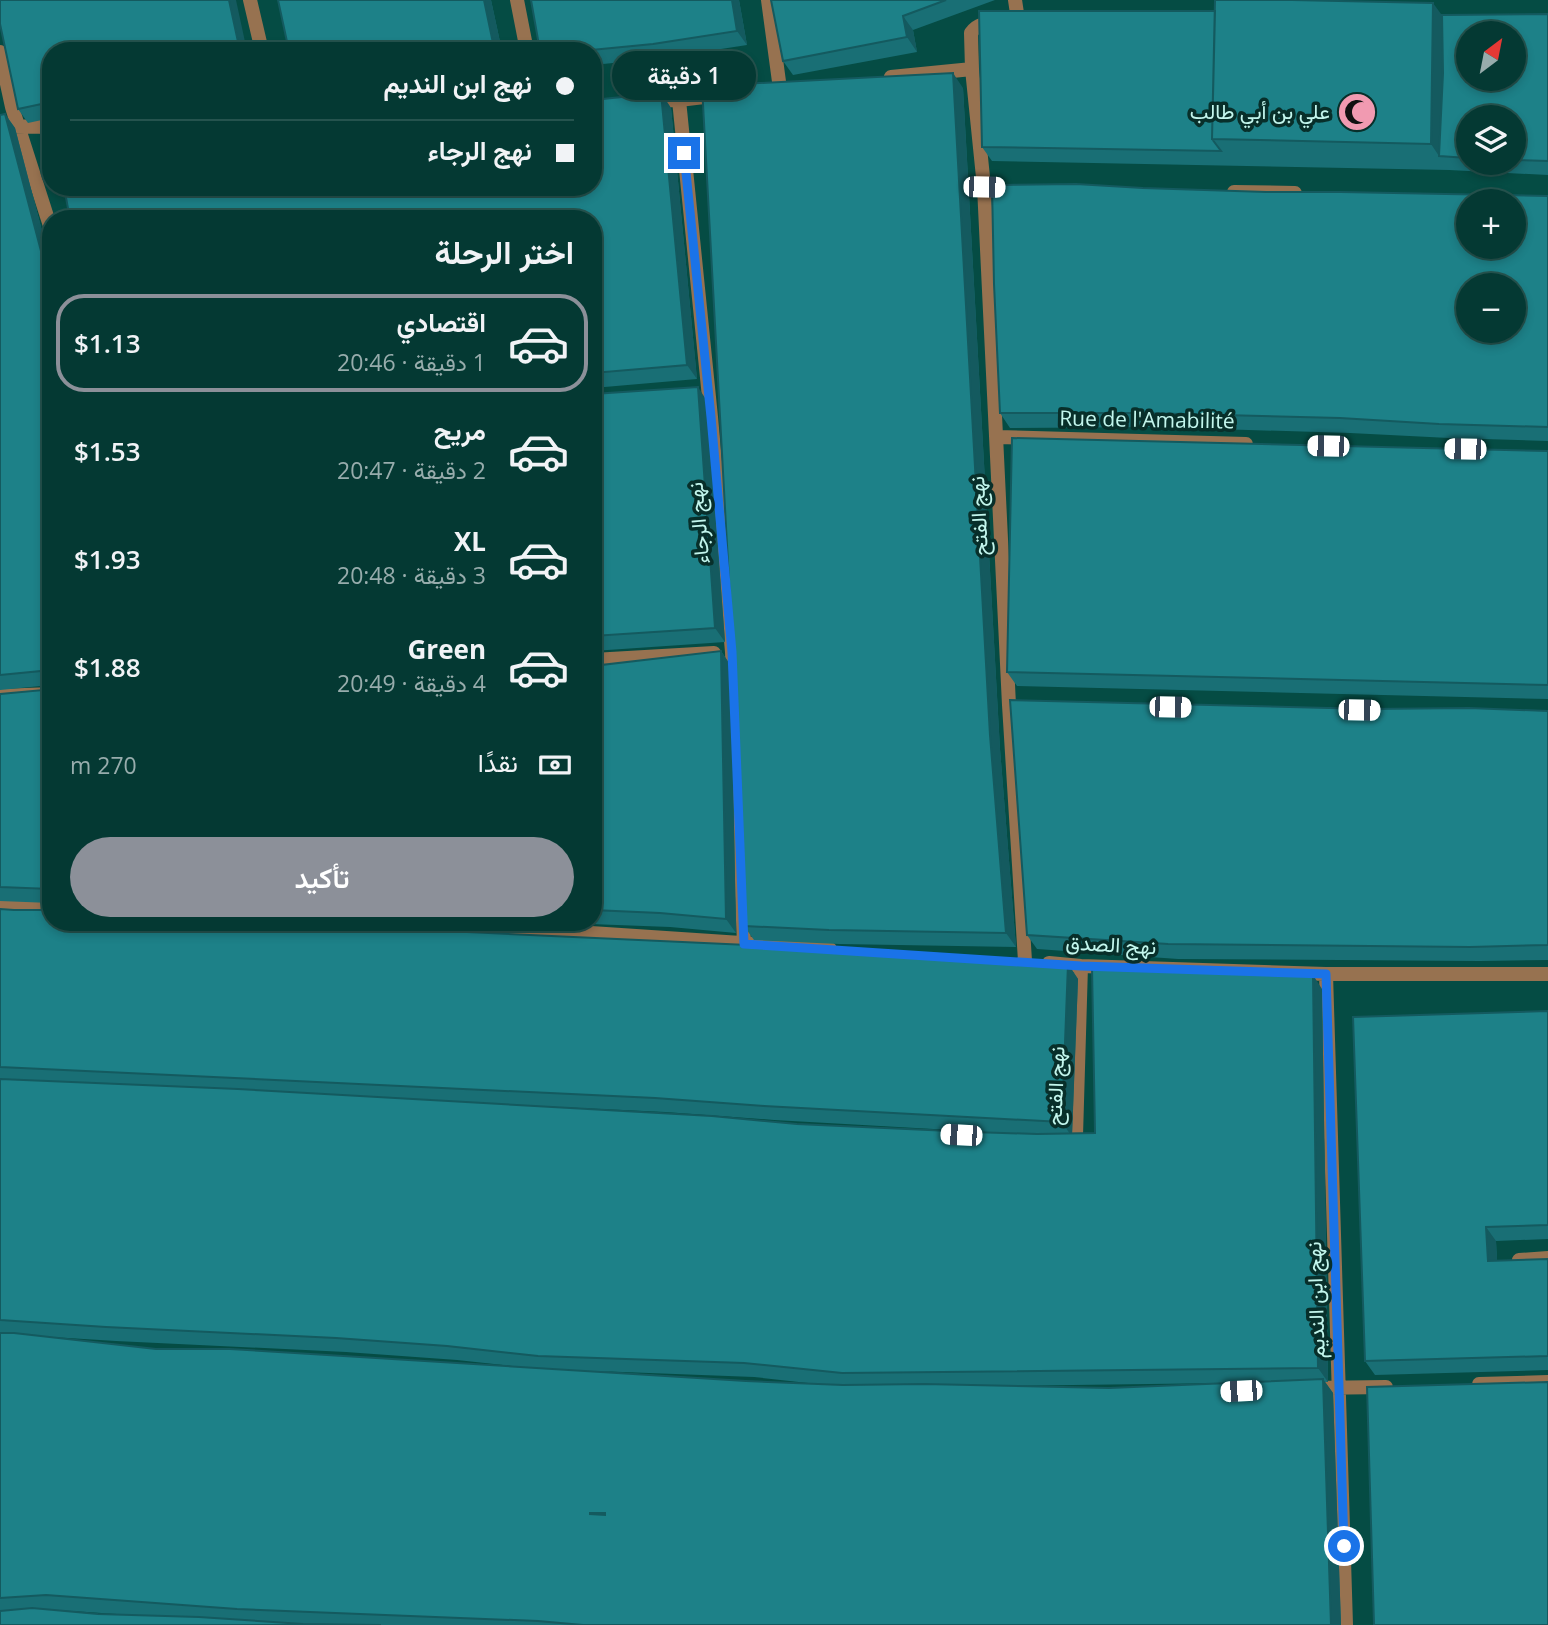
<!DOCTYPE html>
<html lang="ar">
<head>
<meta charset="utf-8">
<style>
	:root { --surface:#043933; --page:#12443f; --text:#f1f3f6; --muted:#97acac; --line:#25534e; --accent:#8c9099 }
	body { margin:0; font-family:"Open Sans",Vazirmatn,sans-serif; background:var(--page); color:var(--text); direction:rtl; height:100vh; display:flex; flex-direction:column; font-size:26px; white-space:nowrap }
	* { box-sizing:border-box; margin:0 }
	p { font-size:23px; color:var(--muted) }
	.icon { flex:none; width:38px; height:38px; fill:none; stroke:currentColor; stroke-width:2; stroke-linecap:round; stroke-linejoin:round }
	.map { position:relative; flex:1; overflow:hidden; direction:ltr }
	.side { position:absolute; left:42px; top:210px; width:560px; height:721px; display:flex; flex-direction:column; background:var(--surface); border-radius:28px; box-shadow:0 4px 10px #0003,0 0 0 2px var(--line); direction:rtl }
	.side>* { flex:none }
	.top-card { position:absolute; left:42px; top:42px; width:560px; height:154px; border-radius:28px; box-shadow:0 4px 10px #0003,0 0 0 2px var(--line); direction:rtl; display:grid; align-content:center; height:154px; padding:0 28px; background:var(--surface) }
	.needle { width:46px; rotate:32deg }
	.fabs { position:absolute; left:1456px; top:21px; display:grid; gap:14px }
	.fabs a { display:grid; place-items:center; width:70px; height:70px; border-radius:50%; background:var(--surface); box-shadow:0 4px 10px #0003,0 0 0 2px var(--line); font-size:35px }
	.end { position:absolute; width:32px; height:32px; margin:-16px; border:9px solid #1a73e8; background:#fff; box-shadow:0 0 0 4px #fff }
	.from { border-radius:50% }
	.bubble { position:absolute; height:49px; border-radius:24px; background:var(--surface); box-shadow:0 4px 10px #0003,0 0 0 2px var(--line); font-size:23px; font-weight:600; line-height:49px; text-align:center; direction:rtl }
	.car { position:absolute; width:21px; height:42px; margin:-21px -10px; border-radius:9px; box-shadow:0 0 5px 2px #0007; background:linear-gradient(#fff 24%,#345 0 40%,#fff 0 76%,#345 0 86%,#fff 0) }
	.top-card b { display:flex; align-items:center; gap:24px; height:66px; font-size:26px }
	.top-card b+b { border-top:2px solid var(--line) }
	.top-card i { width:18px; height:18px; background:var(--text) }
	ul { padding:0; list-style:none }
	li { display:flex; align-items:center; gap:21px; height:98px; margin:0 14px 10px; padding:0 14px; border:4px solid transparent; border-radius:28px }
	li div { flex:1 }
	li b { display:block; font-size:26px }
	li em { font-style:normal; font-weight:600 }
	li.on { border-color:var(--accent) }
	li>.icon { width:63px; height:63px; stroke-width:1.5 }
	h2 { padding:0 28px; font-size:32px; line-height:84px }
	.pay { display:flex; align-items:center; gap:18px; height:77px; padding:0 28px; font-size:26px }
	.pay p { margin-inline-start:auto }
	.action { display:flex; gap:14px; margin-top:auto; padding:14px 28px }
	.action a { flex:1; height:80px; border-radius:42px; background:var(--accent); color:#fff; font-size:28px; font-weight:600; line-height:80px; text-align:center }
	.map>svg:first-child { display:block }
</style>
</head>
<body>
<div class="map">
<svg width="1548" height="1625" viewBox="0 0 1548 1625">
	<rect width="100%" height="100%" fill="#054c44"/>
	<g fill="none" stroke-linecap="round" stroke-linejoin="round">
		<!-- street -->
		<path stroke="#977250" stroke-width="14" d="M250,0l12,51
			M517,0l10,51
			M768,0l12,89
			M1015,0l3,20
			M0,52l12,55 39,122
			M972,69l12,118 25,518 16,256
			M891,77l81,-8 -1,-36c6,-9 16,-10 26,-11
			M679,100l32,317 21,235 12,292
			M647,101l32,-1 42,-5
			M0,126l51,1
			M1234,192l61,1
			M997,437l249,7
			M593,660l121,-7
			M0,696l51,-2
			M0,904l51,3
			M380,922l211,11 239,16
			M1049,963l32,3 245,8h222
			M1326,974l20,651
			M1064,1141h6l5,-2 1,-3 5,-170
			M1519,1260l29,-2
			M1479,1384l69,-2
			M1311,1388l75,-1"/>
	</g>
	<!-- wall -->
	<path fill="#196f75" fill-rule="evenodd" d="M278,0h213l11,51h-213z
		M531,0h208l8,45 -84,13 -70,7v-14h-53z
		M771,0h224l-82,30 4,22 -124,23 -10,-14z
		M1548,14v161l-99,-5 -457,-9 -10,-14 460,-132zM1468,117h46v46h-46z
		M51,51v67l-23,5 -10,-14z
		M963,88l37,661 16,198 -177,-3 -85,-4 -10,-14z
		M661,93l10,15 26,271 -104,9v-169z
		M5,114l10,14 36,137v420l-51,5v-575z
		M1143,188l123,4 282,4v245l-99,-3 -99,-5 -198,-6 -142,1 -10,-15z
		M593,394l114,7 18,241 -132,9z
		M1548,451v248l-531,-13 -10,-14z
		M721,651l10,15 5,267 -66,-6 -133,-5h56v-256z
		M43,690l8,10v203l-51,-2v-207z
		M1368,709l180,2v249l-68,1 -302,-2 -141,-10 -10,-14z
		M0,909l51,13 1017,42 10,15 -6,154h23l227,-144 6,393h-3l8,11 8,232h-1341zM515,1105l150,7 109,8 230,13 -207,-9zM51,1337l65,4 230,11 111,8 64,7 -365,-18zM596,1371l158,6 63,7 -71,-3zM1226,1383l-117,5 -105,-2zM49,1610h7l91,6 -49,-2z
		M1548,1011v228l-52,2 1,20 51,-2v111l-173,5 -10,-14z"/>
	<!-- shaded-wall -->
	<path fill="#145a5f" d="M229,0h7l11,51h-7z
		M484,0h7l11,51h-3l-6,-8z
		M732,0h7l8,45 -10,-14z
		M1433,3l19,26 -13,127 -8,-12z
		M903,16l10,14 4,22 -10,-15z
		M953,73l10,15 37,661 16,198 -10,-14 -16,-198z
		M661,93l10,15 26,271 -10,-14z
		M5,114l10,14 36,137v24z
		M698,387l9,14 18,241 -10,-14z
		M721,651l10,15 5,267 -10,-14z
		M43,690l8,10v54z
		M1068,964l10,15 -6,158 -10,-15z
		M1313,975l9,14 6,393 -10,-14z
		M1486,1227l10,14 2,35 -10,-15z
		M1323,1379l10,14 8,232h-10z"/>
	<!-- building -->
	<path fill="#1d8188" stroke="#145a5f" stroke-width="2" fill-rule="evenodd" d="M0,0h229l11,51h-189v51l-33,7 -18,-85z
		M278,0h206l9,43 -36,8h-168z
		M531,0h201l5,31 -84,13 -72,7h-41z
		M771,0h175l-43,16 4,21 -124,24z
		M1215,0h77l141,3 -2,141 -219,-5z
		M979,11h236l-3,128 9,12 -239,-4z
		M1548,14v147l-34,-1v-43h-46v41l-29,-2 4,-83 -1,-58zM1468,33h46v46h-46z
		M953,73l37,662 16,198 -177,-3 -85,-4 -6,-179 -36,-661z
		M661,93l26,272 -94,8v-154h-523l-6,-32h529v-87z
		M5,114l46,175v381l-51,5v-560z
		M1076,184l67,4 123,4h75l207,4v231l-109,-3 -99,-6 -198,-5h-142l-6,-129 -2,-99zM1468,201h46v46h-46zM1468,285h46v46h-46z
		M698,387l17,241 -122,8v-242z
		M1012,438l536,13v234l-541,-13z
		M721,651l5,268 -66,-6 -67,-3v-244z
		M43,690l8,64v135l-51,-2v-193z
		M1010,700l358,9 101,-1 79,3v234l-78,2 -302,-3 -141,-9z
		M0,909l14,1h37v12h202l687,32 128,10 -6,158 -298,-16 -109,-8 -655,-31z
		M1092,967l221,8 5,393 -476,5 -98,-10 -206,-7 -91,-10 -111,-8 -230,-11 -106,-7v-241l238,10 474,27 85,8 175,8 65,2 58,-1z
		M1548,1011v214l-62,2 2,34 60,-2v97l-183,5 -12,-344z
		M0,1333h14l142,16h74l516,32 97,4 81,-1 185,4 214,-9 8,246h-748l-45,-4 -301,-12 -191,-14 -46,3zM590,1513h15v2l-15,-1z
		M1548,1382v243h-174l-7,-238z
		M32,1608l66,6 101,3 104,7 78,1h-381v-14z"/>
	<g fill="none" stroke-linecap="round" stroke-linejoin="round">
		<!-- route -->
		<path stroke="#1a73e8" stroke-width="9" d="M684,153l27,264 21,235 12,292 337,22 245,8 18,572"/>
	</g>
	<!-- icons -->
	<defs>
		<g id="mosque-disc" transform="scale(2.0125)"><circle r="9.5" fill="#f19ab1" stroke="#082f2a"/><path d="M3.5-4.9A6 6 0 1 0 3.5 4.9A5 5 0 1 1 3.5-4.9Z" fill="#111"/></g>
	</defs>
	<g fill-rule="evenodd">
		<use href="#mosque-disc" x="1357" y="112"/>
	</g>
	<g text-anchor="middle" stroke-width="7" stroke-linejoin="round" paint-order="stroke">
		<!-- poi labels -->
		<g font-size="21" fill="#c3f6ed" stroke="#082f2a" text-anchor="end">
			<text x="1330" y="119">علي بن أبي طالب</text>
		</g>
		<!-- street labels -->
		<g font-size="21" fill="#c3f6ed" stroke="#082f2a">
			<text transform="translate(1147 420) rotate(1)" y="7">Rue de l'Amabilité</text>
			<text transform="translate(979 516) rotate(-93)" y="7">نهج الفتح</text>
			<text transform="translate(699 523) rotate(-95)" y="7">نهج الرجاء</text>
			<text transform="translate(1111 945) rotate(3)" y="7">نهج الصدق</text>
			<text transform="translate(1056 1086) rotate(-88)" y="7">نهج الفتح</text>
			<text transform="translate(1316 1300) rotate(-92)" y="7">نهج ابن النديم</text>
		</g>
	</g>
</svg>
<div class="fabs">
<a><svg class="needle" viewBox="-14 -14 28 28"><path d="M0-13l5 13h-10z" fill="#e53935"/><path d="M0 13l5-13h-10z" fill="#97acac"/></svg></a>
<a><svg class="icon" aria-label="layers" viewBox="0 0 24 24"><path d="M12 4l9 5-9 5-9-5zM3 14l9 5 9-5"/></svg></a>
<a>+</a>
<a>−</a>
</div>
<i class="end from" style="left:1344px;top:1546px"></i>
<i class="end" style="left:684px;top:153px"></i>
<div class="bubble" style="left:612px;top:51px;width:144px">1 دقيقة</div>
<i class="car" style="left:984px;top:187px;rotate:91deg"></i>
<i class="car" style="left:1328px;top:446px;rotate:271deg"></i>
<i class="car" style="left:1465px;top:449px;rotate:271deg"></i>
<i class="car" style="left:1170px;top:707px;rotate:91deg"></i>
<i class="car" style="left:1359px;top:710px;rotate:91deg"></i>
<i class="car" style="left:961px;top:1135px;rotate:273deg"></i>
<i class="car" style="left:1241px;top:1391px;rotate:267deg"></i>
<div class="top-card">
<b><i class="from"></i>نهج ابن النديم</b>
<b><i></i>نهج الرجاء</b>
</div>
<section class="side">
<h2>اختر الرحلة</h2>
<ul>
<li class="on"><svg class="icon" aria-label="car" viewBox="0 0 24 24"><path d="M5 17H2v-5l4-1 3-4h7l3 4 3 1v5h-3M9 17h6M6 11h13"/><circle cx="7" cy="17" r="2"/><circle cx="17" cy="17" r="2"/></svg><div><b>اقتصادي</b><p>1 دقيقة · 20:46</p></div><em>$1.13</em></li>
<li><svg class="icon" aria-label="car" viewBox="0 0 24 24"><path d="M5 17H2v-5l4-1 3-4h7l3 4 3 1v5h-3M9 17h6M6 11h13"/><circle cx="7" cy="17" r="2"/><circle cx="17" cy="17" r="2"/></svg><div><b>مريح</b><p>2 دقيقة · 20:47</p></div><em>$1.53</em></li>
<li><svg class="icon" aria-label="car" viewBox="0 0 24 24"><path d="M5 17H2v-5l4-1 3-4h7l3 4 3 1v5h-3M9 17h6M6 11h13"/><circle cx="7" cy="17" r="2"/><circle cx="17" cy="17" r="2"/></svg><div><b>XL</b><p>3 دقيقة · 20:48</p></div><em>$1.93</em></li>
<li><svg class="icon" aria-label="car" viewBox="0 0 24 24"><path d="M5 17H2v-5l4-1 3-4h7l3 4 3 1v5h-3M9 17h6M6 11h13"/><circle cx="7" cy="17" r="2"/><circle cx="17" cy="17" r="2"/></svg><div><b>Green</b><p>4 دقيقة · 20:49</p></div><em>$1.88</em></li>
</ul>
<div class="pay"><svg class="icon" aria-label="cash" viewBox="0 0 24 24"><path d="M3 7h18v10H3z"/><circle cx="12" cy="12" r="2"/></svg>نقدًا<p>270 m</p></div>
<div class="action"><a>تأكيد</a></div>
</section>
</div>
</body>
</html>
